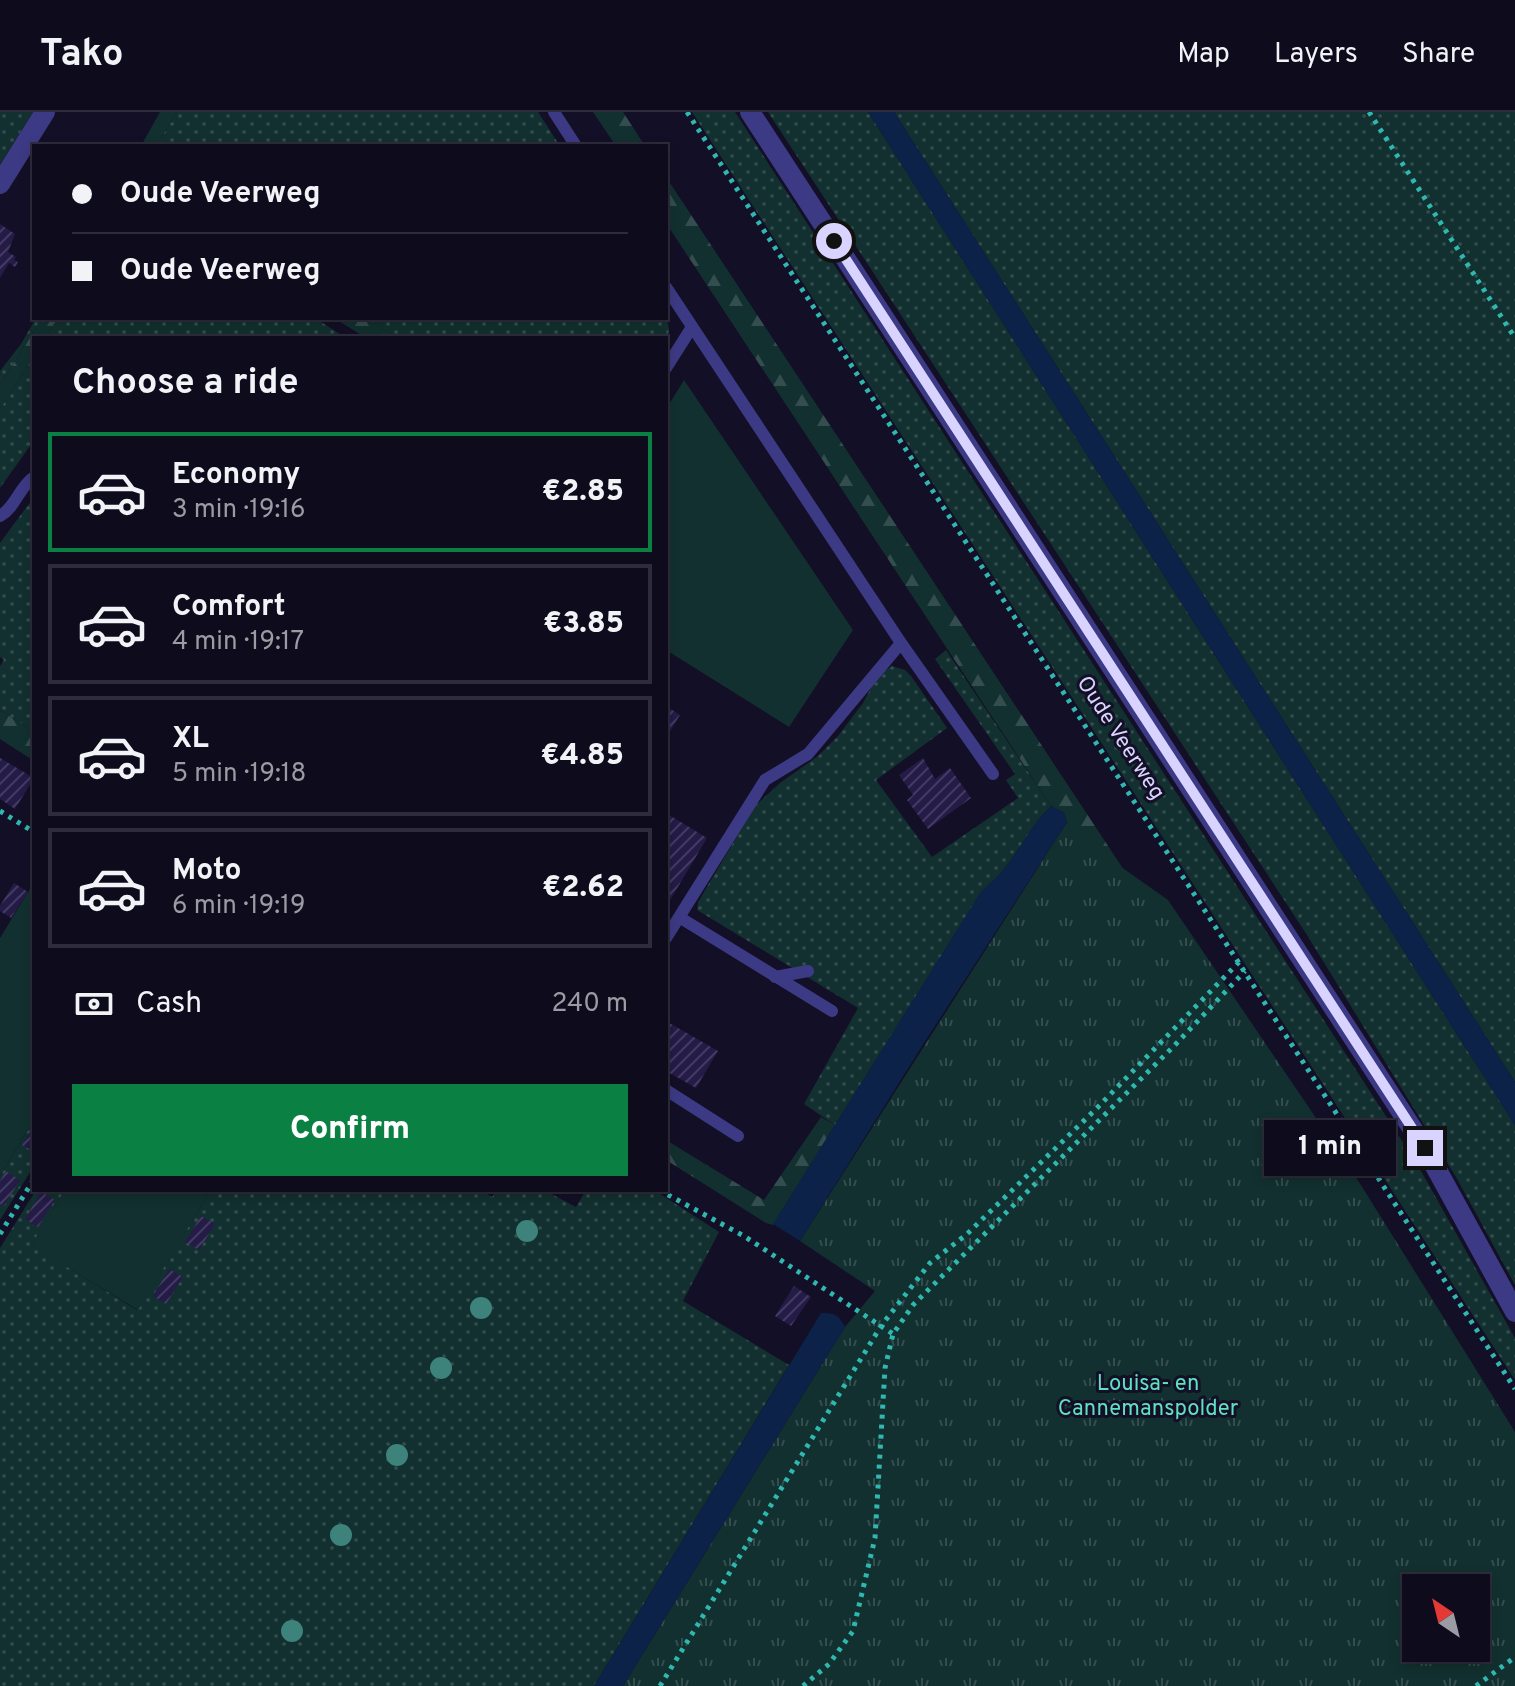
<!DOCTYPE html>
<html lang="en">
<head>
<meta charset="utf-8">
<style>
	:root { --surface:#0e0b1c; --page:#171425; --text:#f1f3f6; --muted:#9b9ba3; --line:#2e2b3b; --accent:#0b8043 }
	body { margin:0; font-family:Overpass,sans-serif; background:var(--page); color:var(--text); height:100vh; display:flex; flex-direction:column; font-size:30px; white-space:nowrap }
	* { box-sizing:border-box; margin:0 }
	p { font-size:26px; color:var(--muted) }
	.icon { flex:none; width:44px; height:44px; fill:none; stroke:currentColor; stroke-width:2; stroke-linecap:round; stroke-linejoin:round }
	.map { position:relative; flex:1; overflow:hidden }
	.sheet { position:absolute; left:32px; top:224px; width:636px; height:856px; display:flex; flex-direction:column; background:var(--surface); border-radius:0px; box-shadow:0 4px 12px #0003,0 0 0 2px var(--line) }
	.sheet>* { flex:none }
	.banner { position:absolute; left:32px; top:32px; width:636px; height:176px; border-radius:0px; box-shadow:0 4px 12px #0003,0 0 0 2px var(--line); display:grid; align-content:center; height:176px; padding:0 40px; background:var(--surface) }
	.needle { width:52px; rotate:325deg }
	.fabs { position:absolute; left:1402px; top:1462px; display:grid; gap:16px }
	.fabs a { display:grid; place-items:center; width:88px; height:88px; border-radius:0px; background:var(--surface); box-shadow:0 4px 12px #0003,0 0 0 2px var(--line); font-size:40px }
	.end { position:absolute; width:36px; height:36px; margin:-18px; border:10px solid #d9d4ff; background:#111; box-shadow:0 0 0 4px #111 }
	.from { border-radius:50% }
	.bubble { position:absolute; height:56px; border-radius:0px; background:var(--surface); box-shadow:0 4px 12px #0003,0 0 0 2px var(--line); font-size:26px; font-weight:800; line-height:56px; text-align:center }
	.banner b { display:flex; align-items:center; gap:28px; height:76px; font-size:30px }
	.banner b+b { border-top:2px solid var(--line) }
	.banner i { width:20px; height:20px; background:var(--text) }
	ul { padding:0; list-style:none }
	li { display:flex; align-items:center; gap:24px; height:120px; margin:0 16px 12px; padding:0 24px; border:4px solid var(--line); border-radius:0px }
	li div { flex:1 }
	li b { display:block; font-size:30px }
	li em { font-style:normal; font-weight:800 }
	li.on { border-color:var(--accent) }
	li>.icon { width:72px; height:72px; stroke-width:1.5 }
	h2 { padding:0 40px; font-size:36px; line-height:96px }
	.pay { display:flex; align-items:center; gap:20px; height:88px; padding:0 40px; font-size:30px }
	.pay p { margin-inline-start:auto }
	.cta { display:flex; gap:16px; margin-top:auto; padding:16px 40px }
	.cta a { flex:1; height:92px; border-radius:0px; background:var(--accent); color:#fff; font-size:32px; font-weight:800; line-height:92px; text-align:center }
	header { display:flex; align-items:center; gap:48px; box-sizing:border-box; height:112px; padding:0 40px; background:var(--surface); border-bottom:2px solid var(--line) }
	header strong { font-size:38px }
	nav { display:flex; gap:44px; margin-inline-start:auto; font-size:28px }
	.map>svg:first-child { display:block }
</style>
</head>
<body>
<header>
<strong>Tako</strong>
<nav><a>Map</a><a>Layers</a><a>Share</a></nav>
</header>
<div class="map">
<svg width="1515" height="1574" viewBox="0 0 1515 1574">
	<defs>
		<pattern id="grass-dots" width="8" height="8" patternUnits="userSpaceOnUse" patternTransform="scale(2)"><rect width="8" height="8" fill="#12302f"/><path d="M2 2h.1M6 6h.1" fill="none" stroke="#344d4e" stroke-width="1.8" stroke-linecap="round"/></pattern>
		<pattern id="forest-firs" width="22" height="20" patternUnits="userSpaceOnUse" patternTransform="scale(2)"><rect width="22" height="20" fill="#12302f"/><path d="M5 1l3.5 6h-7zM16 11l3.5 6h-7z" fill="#344d4e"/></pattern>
		<pattern id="park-tufts" width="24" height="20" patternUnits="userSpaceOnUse" patternTransform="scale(2)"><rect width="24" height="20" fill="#12302f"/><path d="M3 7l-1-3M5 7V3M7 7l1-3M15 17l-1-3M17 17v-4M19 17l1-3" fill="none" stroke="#344d4e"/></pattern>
		<pattern id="building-hatch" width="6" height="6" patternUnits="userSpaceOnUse" patternTransform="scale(2)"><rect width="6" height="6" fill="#241b47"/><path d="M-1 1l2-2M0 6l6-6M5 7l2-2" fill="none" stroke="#433b63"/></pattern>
	</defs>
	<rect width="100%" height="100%" fill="#130f26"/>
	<!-- grass -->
	<path fill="url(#grass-dots)" d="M0,0h33l-33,53z
		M177,0h361l22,34h-404z
		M692,0h43l682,1052 98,174v42z
		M768,0h100l647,1013v160l-59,-108 -149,-242z
		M894,0h621v970z
		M666,199l3,19 -3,25v-17h-269l-31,-20h300z
		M36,206h6l-42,67v-14l21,-27z
		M58,206h257l31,20h-301z
		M34,244v91l-4,-1 -30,42v-79z
		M34,385v235l-34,-22v-44l4,-6 -4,-3v-114z
		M946,538l105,156c-27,26 -37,61 -69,85l-147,234 -31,-21 54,-96 -161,-98 1,-8 57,-96 25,-23 38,-27 20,-20 25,-33 15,-28 14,-9 13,4 6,6 36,52 -71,52 56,77 86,-59 -12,-18 9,-6 -80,-115z
		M34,1008v46l-34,54v-44z
		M36,1078h29l-33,55 105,65 74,-120h270l11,7 5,-7h47l32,17 10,-17h68l65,42 -36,69 106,64 -195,321h-594v-438z"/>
	<!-- forest -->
	<path fill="url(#forest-firs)" d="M160,0h17l-21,34h-15z
		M593,0h30l22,34h-29z
		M666,65l532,805 -131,-160 -3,-9 -13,-7 -385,-583z
		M42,206h16l-13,20h-11v18l-34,53v-24z
		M334,206h32l31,20h-31z
		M0,598l34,22v29l-34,-22z
		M821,1005l14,8 -62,100 -7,-2 -100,-63v-20l98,60z"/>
	<!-- park -->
	<path fill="url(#park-tufts)" fill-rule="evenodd" d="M1067,710l33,30 68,48 186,274 161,258v254h-892l222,-359 30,-36 -75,-50zM1416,1476h60v60h-60z"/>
	<!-- garden -->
	<path fill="#12302f" d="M684,268l169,250 -64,97 -123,-77v-241z
		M34,770v238l-34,56v-238z
		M65,1078h146l-73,120 -107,-65z"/>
	<!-- water -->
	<path fill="#0c2248" d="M868,0h26l621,970v43z
		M1051,694l13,7 3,9 -143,221 -124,198 -27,-17 209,-334c32,-23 42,-58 69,-84z
		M821,1201c14,0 18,2 24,14l-222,359h-29z"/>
	<!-- building -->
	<path fill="url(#building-hatch)" d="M0,112l15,10 -7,18 8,5 -2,3 4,2 -3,5 -6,-4 -9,15z
		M666,594l14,9 -14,23z
		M0,646l34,20 -19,31 -15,-10z
		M923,646l12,21 15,-11 21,30 -43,31 -21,-29 6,-5 -14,-20z
		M666,701l41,25 -41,69z
		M14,771l14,9 -17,26 -11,-7v-5z
		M666,909l52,30 -22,37 -30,-17z
		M34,1013v27l-12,-7z
		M6,1059l14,9 -16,26 -4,-2v-23z
		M41,1080l14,8 -17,27 -13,-8z
		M201,1104l14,8 -16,26 -14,-8z
		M169,1157l14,8 -17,27 -13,-8z
		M794,1174l17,11 -20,29 -16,-10z"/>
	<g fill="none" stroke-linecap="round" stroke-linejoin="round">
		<!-- path -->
		<path stroke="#2fb8b0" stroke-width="5" stroke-dasharray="4 6" stroke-linecap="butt" d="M687,0l828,1277
			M1369,0l146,226
			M0,699l34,21
			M659,1078l85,46 149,98
			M0,1122l34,-55
			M660,1574l221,-360 49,-63 37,-29 130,-126 142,-146
			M803,1574l26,-22 24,-33 22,-93 10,-170 8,-34 20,-29 261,-259 71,-75
			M1476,1574l39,-29"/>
		<!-- service -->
		<path stroke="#3d3a85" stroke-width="12" d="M554,0l22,34
			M666,175l235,356 92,131
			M666,256l26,-41
			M0,404c16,-9 19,-29 34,-39
			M679,805l153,94
			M666,826l99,-158 43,-26 93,-111
			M775,865l33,-6
			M666,978l72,46"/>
		<!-- minor -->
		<path stroke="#3d3a85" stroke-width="20" d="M0,72l45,-72"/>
		<!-- tertiary -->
		<path stroke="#3d3a85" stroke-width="20" d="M750,0l675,1036 90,164"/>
	</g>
	<!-- trees -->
	<g fill="#3d827b">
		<circle cx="527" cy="1119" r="11"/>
		<circle cx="481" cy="1196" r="11"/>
		<circle cx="441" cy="1256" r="11"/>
		<circle cx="397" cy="1343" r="11"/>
		<circle cx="341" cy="1423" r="11"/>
		<circle cx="292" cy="1519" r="11"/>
	</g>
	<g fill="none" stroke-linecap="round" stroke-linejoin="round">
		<!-- route -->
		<path stroke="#d9d4ff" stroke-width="10" d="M834,129l591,907"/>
	</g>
	<g text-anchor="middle" stroke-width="6" stroke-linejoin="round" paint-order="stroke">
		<!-- street labels -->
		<g font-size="22" fill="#d9d4ff" stroke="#130f26">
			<text transform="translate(1122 625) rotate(57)" y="8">Oude Veerweg</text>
		</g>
		<!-- park labels -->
		<g font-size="22" fill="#5fe0c0" stroke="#130f26">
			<text x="1148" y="1278">Louisa- en<tspan x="1148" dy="25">Cannemanspolder</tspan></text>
		</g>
	</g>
</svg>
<div class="fabs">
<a><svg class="needle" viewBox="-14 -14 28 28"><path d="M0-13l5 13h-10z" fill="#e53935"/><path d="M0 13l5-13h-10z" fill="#9b9ba3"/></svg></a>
</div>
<i class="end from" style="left:834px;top:129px"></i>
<i class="end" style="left:1425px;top:1036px"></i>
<div class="bubble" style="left:1264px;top:1008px;width:132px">1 min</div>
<div class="banner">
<b><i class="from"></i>Oude Veerweg</b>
<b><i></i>Oude Veerweg</b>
</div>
<section class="sheet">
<h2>Choose a ride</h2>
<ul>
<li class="on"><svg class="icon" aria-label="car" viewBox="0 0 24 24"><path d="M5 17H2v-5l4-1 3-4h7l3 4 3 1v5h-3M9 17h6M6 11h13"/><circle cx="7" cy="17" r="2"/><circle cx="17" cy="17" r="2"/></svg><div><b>Economy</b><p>3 min · 19:16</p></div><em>€2.85</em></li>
<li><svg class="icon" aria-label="car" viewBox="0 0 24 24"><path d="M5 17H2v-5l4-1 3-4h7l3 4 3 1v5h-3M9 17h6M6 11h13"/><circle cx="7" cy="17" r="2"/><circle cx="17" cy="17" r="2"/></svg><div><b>Comfort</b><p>4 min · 19:17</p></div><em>€3.85</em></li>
<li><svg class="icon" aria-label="car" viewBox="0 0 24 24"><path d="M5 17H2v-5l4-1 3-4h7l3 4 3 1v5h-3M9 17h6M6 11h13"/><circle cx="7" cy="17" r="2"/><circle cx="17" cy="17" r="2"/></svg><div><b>XL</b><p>5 min · 19:18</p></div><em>€4.85</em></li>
<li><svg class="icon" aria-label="car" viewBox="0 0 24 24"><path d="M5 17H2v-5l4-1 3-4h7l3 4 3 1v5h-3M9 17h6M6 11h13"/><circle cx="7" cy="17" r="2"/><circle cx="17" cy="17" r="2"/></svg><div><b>Moto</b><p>6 min · 19:19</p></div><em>€2.62</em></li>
</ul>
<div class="pay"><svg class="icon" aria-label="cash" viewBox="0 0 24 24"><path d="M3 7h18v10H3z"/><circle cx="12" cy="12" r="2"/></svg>Cash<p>240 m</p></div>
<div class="cta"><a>Confirm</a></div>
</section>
</div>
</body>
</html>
